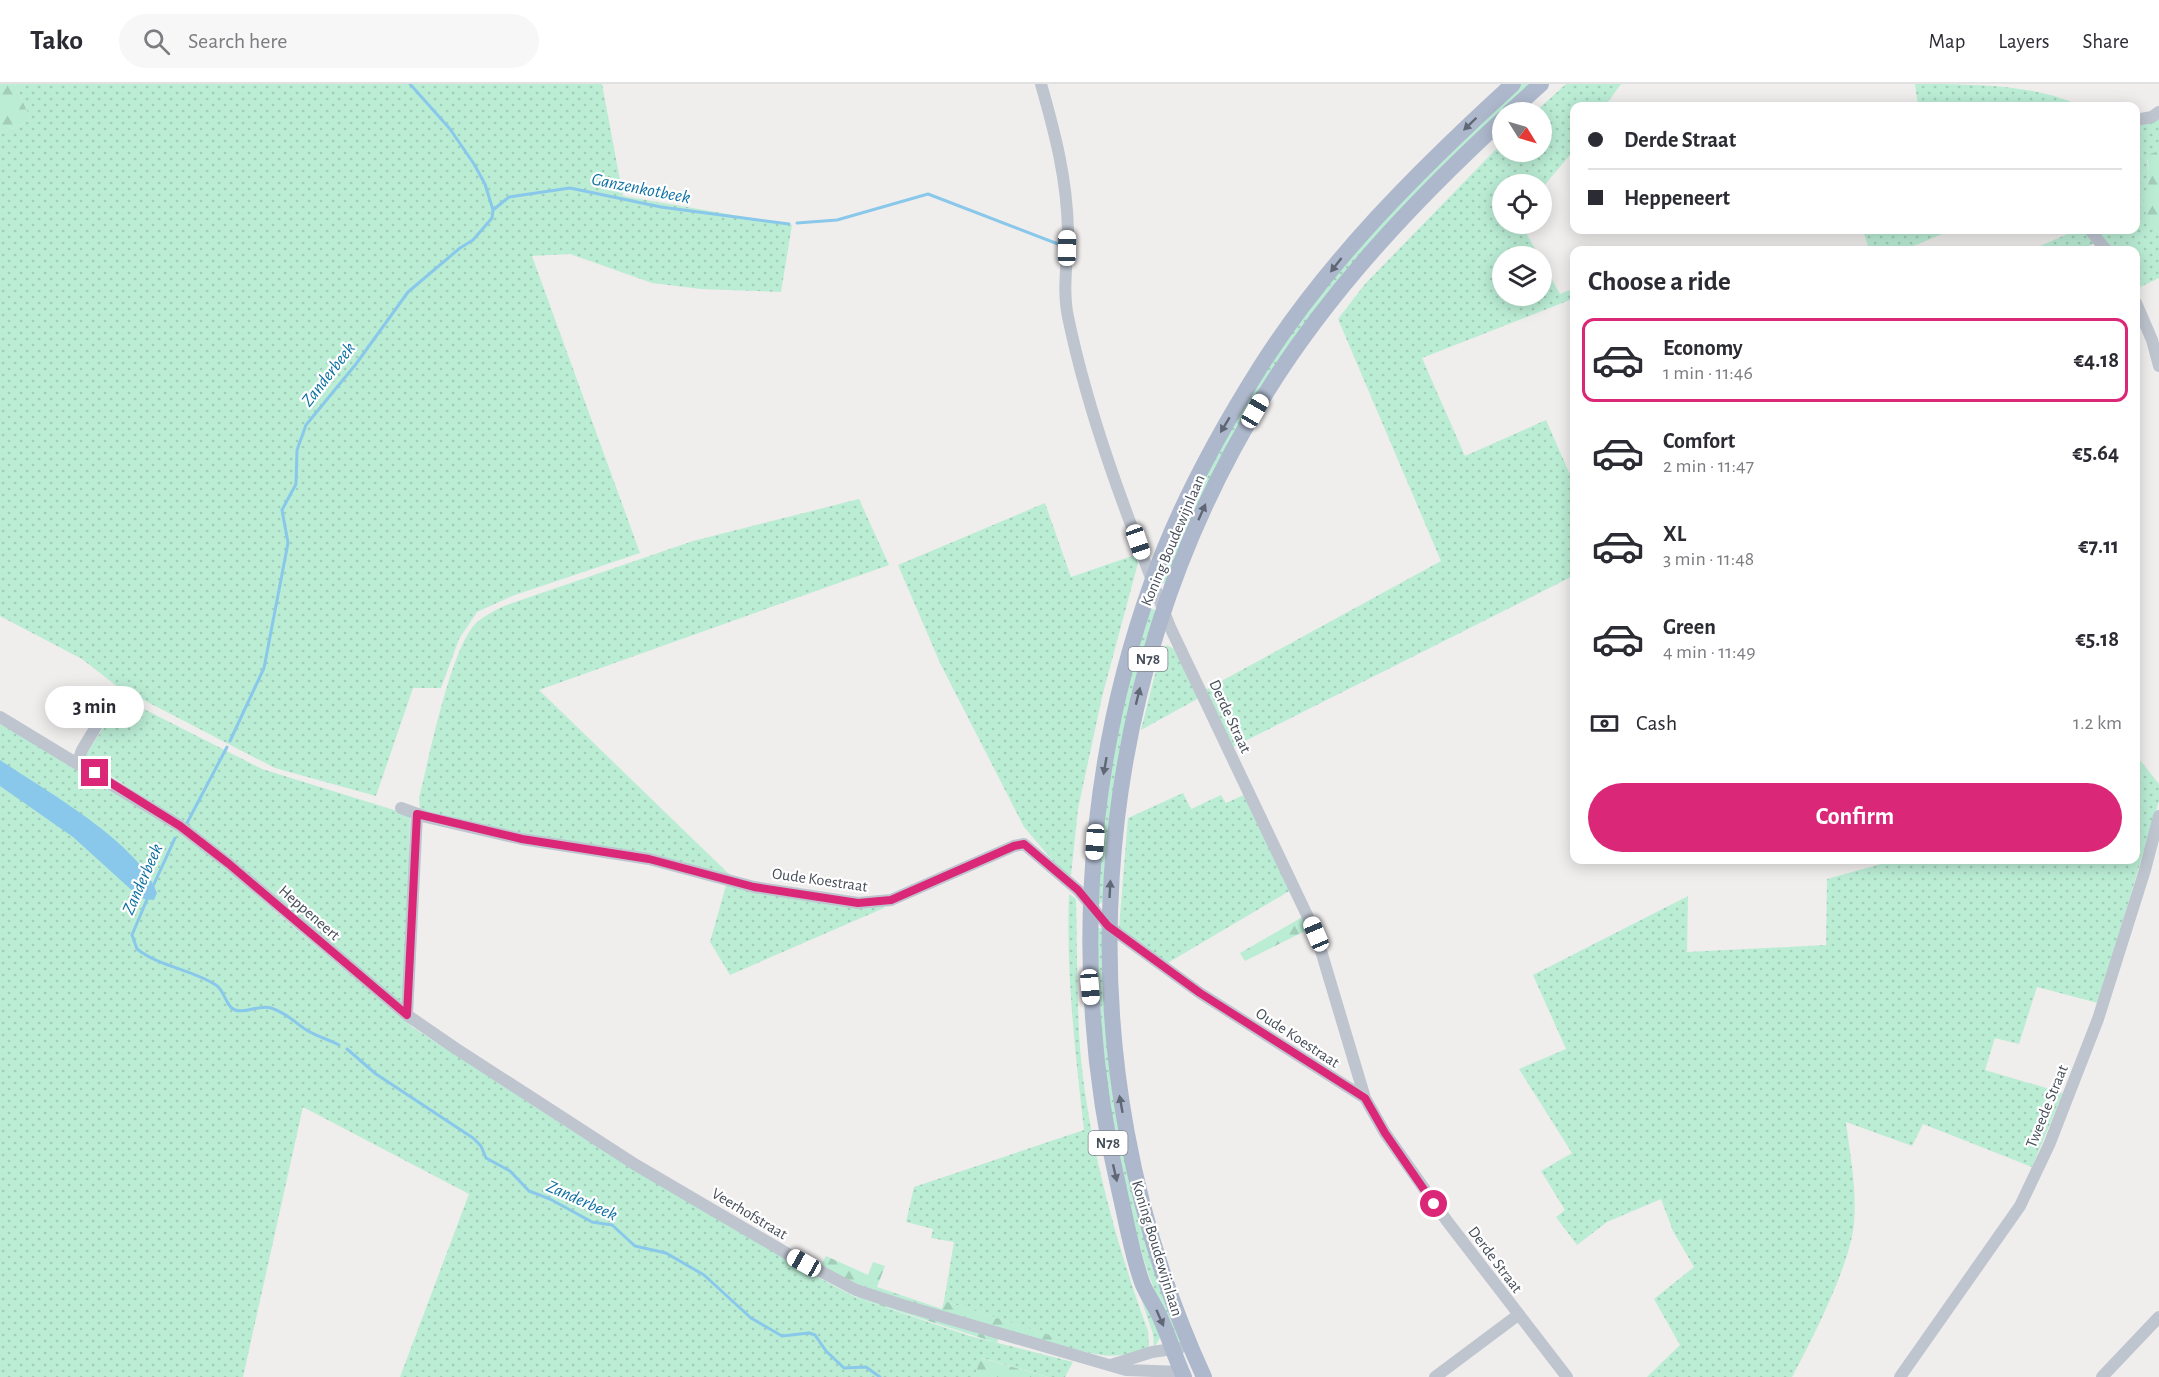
<!DOCTYPE html>
<html lang="en">
<head>
<meta charset="utf-8">
<style>
	:root { --surface:#fff; --page:#f7f7f7; --text:#2b2b33; --muted:#7c7c81; --line:#e1e1e2; --accent:#db2777 }
	body { margin:0; font-family:"Alegreya Sans",sans-serif; background:var(--page); color:var(--text); height:100vh; display:flex; flex-direction:column; font-size:22px; white-space:nowrap }
	* { box-sizing:border-box; margin:0 }
	p { font-size:20px; color:var(--muted) }
	.icon { flex:none; width:33px; height:33px; fill:none; stroke:currentColor; stroke-width:2; stroke-linecap:round; stroke-linejoin:round }
	.map { position:relative; flex:1; overflow:hidden }
	.sheet { position:absolute; left:1570px; top:162px; width:570px; height:618px; display:flex; flex-direction:column; background:var(--surface); border-radius:12px; box-shadow:0 3px 15px #0003 }
	.sheet>* { flex:none }
	.top-card { position:absolute; left:1570px; top:18px; width:570px; height:132px; border-radius:12px; box-shadow:0 3px 15px #0003; display:grid; align-content:center; height:132px; padding:0 18px; background:var(--surface) }
	.needle { width:39px; rotate:127deg }
	.tools { position:absolute; left:1492px; top:18px; display:grid; gap:12px }
	.tools a { display:grid; place-items:center; width:60px; height:60px; border-radius:50%; background:var(--surface); box-shadow:0 3px 15px #0003; font-size:30px }
	.end { position:absolute; width:27px; height:27px; margin:-14px; border:8px solid #db2777; background:#fff; box-shadow:0 0 0 3px #fff }
	.from { border-radius:50% }
	.bubble { position:absolute; height:42px; border-radius:21px; background:var(--surface); box-shadow:0 3px 15px #0003; font-size:20px; font-weight:600; line-height:42px; text-align:center }
	.car { position:absolute; width:18px; height:36px; margin:-18px -9px; border-radius:8px; box-shadow:0 0 4px 2px #0007; background:linear-gradient(#fff 24%,#345 0 40%,#fff 0 76%,#345 0 86%,#fff 0) }
	.top-card b { display:flex; align-items:center; gap:21px; height:57px; font-size:22px }
	.top-card b+b { border-top:2px solid var(--line) }
	.top-card i { width:15px; height:15px; background:var(--text) }
	ul { padding:0; list-style:none }
	li { display:flex; align-items:center; gap:18px; height:84px; margin:0 12px 9px; padding:0 6px; border:3px solid transparent; border-radius:12px }
	li div { flex:1 }
	li b { display:block; font-size:22px }
	li em { font-style:normal; font-weight:600 }
	li.active { border-color:var(--accent) }
	li>.icon { width:54px; height:54px; stroke-width:1.5 }
	h2 { padding:0 18px; font-size:27px; line-height:72px }
	.pay { display:flex; align-items:center; gap:15px; height:66px; padding:0 18px; font-size:22px }
	.pay p { margin-inline-start:auto }
	.action { display:flex; gap:12px; margin-top:auto; padding:12px 18px }
	.action a { flex:1; height:69px; border-radius:36px; background:var(--accent); color:#fff; font-size:24px; font-weight:600; line-height:69px; text-align:center }
	header { display:flex; align-items:center; gap:36px; box-sizing:border-box; height:84px; padding:0 30px; background:var(--surface); border-bottom:2px solid var(--line) }
	header strong { font-size:28px }
	nav { display:flex; gap:33px; margin-inline-start:auto; font-size:21px }
	.search { width:420px; height:54px; background:var(--page); display:flex; align-items:center; gap:15px; box-sizing:border-box; padding:0 21px; border-radius:33px; color:var(--muted); font-size:22px }
	.map>svg:first-child { display:block }
</style>
</head>
<body>
<header>
<strong>Tako</strong>
<div class="search"><svg class="icon" aria-label="search" viewBox="0 0 24 24"><circle cx="10" cy="10" r="6"/><path d="M15 15l6 6"/></svg>Search here</div>
<nav><a>Map</a><a>Layers</a><a>Share</a></nav>
</header>
<div class="map">
<svg width="2159" height="1293" viewBox="0 0 2159 1293">
	<defs>
		<pattern id="grass-dots" width="8" height="8" patternUnits="userSpaceOnUse" patternTransform="scale(1.5)"><rect width="8" height="8" fill="#bbedd5"/><path d="M2 2h.1M6 6h.1" fill="none" stroke="#a2cdb9" stroke-width="1.8" stroke-linecap="round"/></pattern>
		<pattern id="forest-firs" width="22" height="20" patternUnits="userSpaceOnUse" patternTransform="scale(1.5)"><rect width="22" height="20" fill="#bbedd5"/><path d="M5 1l3.5 6h-7zM16 11l3.5 6h-7z" fill="#a2cdb9"/></pattern>
	</defs>
	<rect width="100%" height="100%" fill="#f0eded"/>
	<!-- grass -->
	<path fill="url(#grass-dots)" d="M15,0h587l21,112 169,29 -11,67 -80,-3 -49,-6 -82,-29 -38,2 108,297 -128,43 -35,16 -18,27 -18,49h-28l-37,108 -101,-28 -141,-73 -16,-5v-3l-36,-28 -82,-43v-482l31,-14z
		M1521,0h13l-221,232 -146,266 -5,2 -2,-2c28,-74 61,-149 106,-215 71,-106 163,-196 255,-283z
		M1566,0h55l-16,22h-30v43l-33,39v-4h-39v40h18l18,32h-36v40h39v-34l18,32 15,-6v10l-153,60 43,98 81,-36 29,66v89l-342,172 -28,-57 236,-129 -103,-242 27,-35 138,-142v10h39v-40h-7z
		M1915,0c56,0 119,0 166,22h-163z
		M2159,33v34l-12,9 2,13 -3,41 13,17v47l-23,11v-39h-24l-16,-20h40v-105z
		M1863,146h89l-48,20h-35z
		M2077,146h7l11,13 -14,7h-50z
		M859,415l30,66 -350,125 192,186 -263,-53 -48,-14 -1,-11c10,-39 31,-149 57,-175 8,-7 18,-12 28,-17l189,-65z
		M1045,419l26,74 64,-22 3,8 -36,134 -24,112 -7,66 -5,1 -42,-49 -84,-164 -42,-98z
		M1150,525l6,1v4c-29,94 -46,188 -52,286l-4,4 -3,-1v-44l25,-157z
		M1167,561l7,4 25,49 -58,32 20,-80z
		M121,616h5l136,69 148,46 -2,97 -6,94 -196,-167 -122,-81z
		M0,640l137,79 71,49 71,63 135,113 163,106 222,133 58,31 113,38 103,26 -8,15h-17l-66,-19 -8,19h-574l69,-183 -166,-87 -60,270h-243z
		M2136,671l23,29v17l-61,202 -61,-16 -18,57 -24,-6 -10,32 78,23 -31,74 -109,-43 -11,22 -66,-24c4,33 11,67 8,101 -3,40 -42,117 -62,154h-145l33,-32 -26,-46 40,-32 -21,-36 -12,-32 -54,23 -30,23 -21,-28 9,-7 -24,-39 31,-18 -53,-84 47,-20 -33,-74 155,-79 -1,56 139,-7 1,-66 68,-19h241z
		M1183,709l8,16 30,-14 5,8 20,-9 45,96 -125,74 -47,-36 9,-110z
		M727,798l156,22 1,4 -154,67 -20,-33z
		M1069,810l7,5c1,44 1,89 3,133 5,96 36,209 69,299l1,16c-38,15 -51,8 -89,-2l1,-6 -117,-38 10,-59 -23,-4 2,-9 -27,-7 8,-35 170,-57c-9,-79 -18,-157 -15,-236z
		M1097,843l6,2 3,89 11,95 64,230 -7,-1 -27,-72 -17,-57 -27,-144z
		M1132,1188l29,64 -7,12 -1,-14z"/>
	<!-- forest -->
	<path fill="url(#forest-firs)" d="M0,0h15l16,36 -31,14z
		M2159,67v80c-28,-30 -9,-29 -10,-59 0,-8 -3,-11 1,-18z
		M1304,832l5,13 -64,32 -5,-8z
		M826,1172l42,19 5,-13 12,4 -8,21 65,22 2,-8 118,38 -2,6 -59,-15 -4,13 -140,-45 4,-12 -41,-19z
		M981,1274l67,19h-74z"/>
	<!-- water -->
	<path fill="#89c8ea" d="M0,676c43,29 141,84 157,133l-3,7 -10,-1 -7,-4 -64,-58 -73,-51z"/>
	<g fill="none" stroke-linecap="round" stroke-linejoin="round">
		<!-- stream -->
		<path stroke="#89c8ea" stroke-width="3" d="M493,126l16,-13 61,-9 91,19 128,17
			M797,139l40,-3 91,-26 130,50
			M230,657l34,-73 24,-125 -6,-33 14,-26 1,-34 9,-25 50,-61 52,-72 52,-44 13,-8 19,-22 1,-8 -8,-26 -11,-20 -24,-35 -40,-45
			M187,739l40,-76
			M153,802l22,-48
			M148,813l-16,38 5,14c23,18 54,20 79,36 9,6 10,22 19,25 12,4 24,-6 36,-2 19,6 25,17 39,24 9,5 20,8 29,13
			M347,965l29,25 97,64 8,8 5,12 24,13 19,20 21,8 42,23 20,3 23,21 31,7 38,22 47,43 31,18 27,-3 6,2 11,16 18,17 22,-1 14,10"/>
		<!-- minor -->
		<path stroke="#bec5cf" stroke-width="12" d="M1041,0c14,49 26,95 27,147 0,27 -6,58 0,86 22,106 63,209 102,310l146,307 49,164 20,35 62,88 120,156
			M2136,36l16,-3 7,-5
			M2090,146l16,20
			M2136,219l16,37 7,26
			M0,633l180,109 49,38 178,151 48,33 181,117 152,89 68,36 46,15 224,65 56,2
			M78,678l4,-12 33,-55
			M401,724l25,9 96,22 127,20 105,28 104,16 33,-3 123,-54 10,-2 54,46 30,36 92,67 165,105
			M407,931l10,-201
			M1111,1281l41,-13 28,-4
			M1435,1293l83,-62
			M1900,1293l120,-171 29,-61 49,-126 47,-149 14,-54
			M2102,1293l57,-60"/>
		<!-- major -->
		<path stroke="#adb8cc" stroke-width="16" d="M1510,28l31,-28
			M1184,1293c-9,-20 -15,-40 -24,-60 -5,-11 -12,-21 -17,-32 -11,-29 -16,-61 -23,-91 -48,-202 -38,-417 32,-612 26,-75 65,-146 107,-213 68,-108 160,-199 254,-285
			M1204,1293c-145,-315 -122,-689 62,-984 64,-103 148,-192 237,-274"/>
	</g>
	<!-- one-way arrows -->
	<defs><path id="oneway-solid" d="M-6-.8H1V-3.2L6.5 0L1 3.2V.8H-6Z" transform="scale(1.5)"/></defs>
	<g fill="#606876">
		<use href="#oneway-solid" transform="translate(1470 40) rotate(136)"/>
		<use href="#oneway-solid" transform="translate(1336 181) rotate(128)"/>
		<use href="#oneway-solid" transform="translate(1225 341) rotate(121)"/>
		<use href="#oneway-solid" transform="translate(1202 428) rotate(-66)"/>
		<use href="#oneway-solid" transform="translate(1138 612) rotate(-76)"/>
		<use href="#oneway-solid" transform="translate(1105 682) rotate(100)"/>
		<use href="#oneway-solid" transform="translate(1110 805) rotate(-87)"/>
		<use href="#oneway-solid" transform="translate(1121 1020) rotate(-100)"/>
		<use href="#oneway-solid" transform="translate(1115 1089) rotate(77)"/>
		<use href="#oneway-solid" transform="translate(1160 1234) rotate(66)"/>
	</g>
	<g fill="none" stroke-linecap="round" stroke-linejoin="round">
		<!-- route -->
		<path stroke="#db2777" stroke-width="8" d="M95,689l85,53 49,38 178,151 10,-201 105,25 127,20 105,28 104,16 33,-3 123,-54 10,-2 54,46 30,36 92,67 165,105 20,35 49,71"/>
	</g>
	<g text-anchor="middle" stroke-width="4.5" stroke-linejoin="round" paint-order="stroke">
		<!-- shield labels -->
		<g fill="#fff" stroke="#7e838c" stroke-width="1.5">
			<rect x="1128.5" y="563" width="39" height="24" rx="4.5"/>
			<rect x="1088.5" y="1047" width="39" height="24" rx="4.5"/>
		</g>
		<g font-size="15" font-weight="bold" fill="#464e5a">
			<text x="1148" y="580">N78</text>
			<text x="1108" y="1064">N78</text>
		</g>
		<!-- street labels -->
		<g font-size="16" fill="#464e5a" stroke="#fff">
			<text transform="translate(1172 456) rotate(-67)" y="6">Koning Boudewijnlaan</text>
			<text transform="translate(1231 632) rotate(65)" y="6">Derde Straat</text>
			<text transform="translate(820 795) rotate(8)" y="6">Oude Koestraat</text>
			<text transform="translate(310 828) rotate(41)" y="6">Heppeneert</text>
			<text transform="translate(1298 953) rotate(33)" y="6">Oude Koestraat</text>
			<text transform="translate(2046 1022) rotate(-68)" y="6">Tweede Straat</text>
			<text transform="translate(750 1129) rotate(31)" y="6">Veerhofstraat</text>
			<text transform="translate(1158 1164) rotate(73)" y="6">Koning Boudewijnlaan</text>
			<text transform="translate(1496 1175) rotate(53)" y="6">Derde Straat</text>
		</g>
		<!-- water labels -->
		<g font-size="18" font-style="italic" fill="#0e71a4" stroke="#fff">
			<text transform="translate(641 104) rotate(11)" y="6">Ganzenkotbeek</text>
			<text transform="translate(328 290) rotate(-52)" y="6">Zanderbeek</text>
			<text transform="translate(142 795) rotate(-66)" y="6">Zanderbeek</text>
			<text transform="translate(582 1116) rotate(24)" y="6">Zanderbeek</text>
		</g>
	</g>
</svg>
<div class="tools">
<a><svg class="needle" viewBox="-14 -14 28 28"><path d="M0-13l5 13h-10z" fill="#e53935"/><path d="M0 13l5-13h-10z" fill="#7c7c81"/></svg></a>
<a><svg class="icon" aria-label="locate" viewBox="0 0 24 24"><circle cx="12" cy="12" r="6"/><path d="M12 2v4M12 18v4M2 12h4M18 12h4"/></svg></a>
<a><svg class="icon" aria-label="layers" viewBox="0 0 24 24"><path d="M12 4l9 5-9 5-9-5zM3 14l9 5 9-5"/></svg></a>
</div>
<i class="end from" style="left:1434px;top:1120px"></i>
<i class="end" style="left:95px;top:689px"></i>
<div class="bubble" style="left:45px;top:602px;width:99px">3 min</div>
<i class="car" style="left:1067px;top:164px;rotate:1deg"></i>
<i class="car" style="left:1255px;top:327px;rotate:30deg"></i>
<i class="car" style="left:1138px;top:458px;rotate:161deg"></i>
<i class="car" style="left:1095px;top:758px;rotate:184deg"></i>
<i class="car" style="left:1316px;top:850px;rotate:337deg"></i>
<i class="car" style="left:1090px;top:903px;rotate:175deg"></i>
<i class="car" style="left:804px;top:1179px;rotate:299deg"></i>
<div class="top-card">
<b><i class="from"></i>Derde Straat</b>
<b><i></i>Heppeneert</b>
</div>
<section class="sheet">
<h2>Choose a ride</h2>
<ul>
<li class="active"><svg class="icon" aria-label="car" viewBox="0 0 24 24"><path d="M5 17H2v-5l4-1 3-4h7l3 4 3 1v5h-3M9 17h6M6 11h13"/><circle cx="7" cy="17" r="2"/><circle cx="17" cy="17" r="2"/></svg><div><b>Economy</b><p>1 min · 11:46</p></div><em>€4.18</em></li>
<li><svg class="icon" aria-label="car" viewBox="0 0 24 24"><path d="M5 17H2v-5l4-1 3-4h7l3 4 3 1v5h-3M9 17h6M6 11h13"/><circle cx="7" cy="17" r="2"/><circle cx="17" cy="17" r="2"/></svg><div><b>Comfort</b><p>2 min · 11:47</p></div><em>€5.64</em></li>
<li><svg class="icon" aria-label="car" viewBox="0 0 24 24"><path d="M5 17H2v-5l4-1 3-4h7l3 4 3 1v5h-3M9 17h6M6 11h13"/><circle cx="7" cy="17" r="2"/><circle cx="17" cy="17" r="2"/></svg><div><b>XL</b><p>3 min · 11:48</p></div><em>€7.11</em></li>
<li><svg class="icon" aria-label="car" viewBox="0 0 24 24"><path d="M5 17H2v-5l4-1 3-4h7l3 4 3 1v5h-3M9 17h6M6 11h13"/><circle cx="7" cy="17" r="2"/><circle cx="17" cy="17" r="2"/></svg><div><b>Green</b><p>4 min · 11:49</p></div><em>€5.18</em></li>
</ul>
<div class="pay"><svg class="icon" aria-label="cash" viewBox="0 0 24 24"><path d="M3 7h18v10H3z"/><circle cx="12" cy="12" r="2"/></svg>Cash<p>1.2 km</p></div>
<div class="action"><a>Confirm</a></div>
</section>
</div>
</body>
</html>
